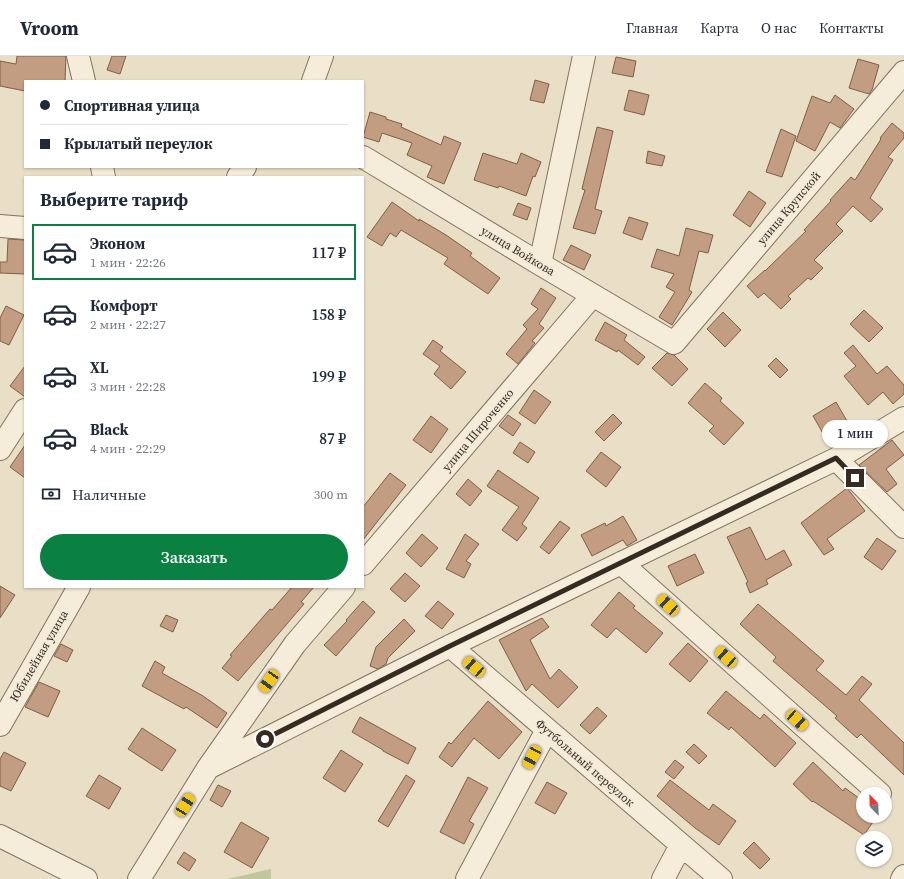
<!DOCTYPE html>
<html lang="ru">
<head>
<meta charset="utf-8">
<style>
	:root { --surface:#fff; --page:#f6f6f7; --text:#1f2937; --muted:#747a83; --line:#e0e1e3; --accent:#0b8043 }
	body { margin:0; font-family:"Source Serif 4",serif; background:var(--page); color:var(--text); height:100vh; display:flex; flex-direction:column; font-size:15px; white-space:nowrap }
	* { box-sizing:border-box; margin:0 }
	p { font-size:13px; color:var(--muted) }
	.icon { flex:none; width:22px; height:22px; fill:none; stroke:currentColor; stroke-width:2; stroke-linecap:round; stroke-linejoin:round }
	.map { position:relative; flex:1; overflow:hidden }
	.side { position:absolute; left:24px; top:120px; width:340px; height:412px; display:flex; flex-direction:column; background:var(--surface); border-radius:0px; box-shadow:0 1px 3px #0004 }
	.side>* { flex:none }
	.hud { position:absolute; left:24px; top:24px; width:340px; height:88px; border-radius:0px; box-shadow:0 1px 3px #0004; display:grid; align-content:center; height:88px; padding:0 16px; background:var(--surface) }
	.needle { width:26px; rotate:337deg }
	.fabs { position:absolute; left:856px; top:731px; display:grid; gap:8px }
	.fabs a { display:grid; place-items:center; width:36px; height:36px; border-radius:50%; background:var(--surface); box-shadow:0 1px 3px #0004; font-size:20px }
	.end { position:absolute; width:18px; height:18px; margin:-9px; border:5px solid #352b21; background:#fff; box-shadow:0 0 0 2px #fff }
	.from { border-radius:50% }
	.bubble { position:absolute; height:28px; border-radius:14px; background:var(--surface); box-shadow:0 1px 3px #0004; font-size:13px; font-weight:600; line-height:28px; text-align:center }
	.car { position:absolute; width:12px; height:24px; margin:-12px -6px; border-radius:5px; box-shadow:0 0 3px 1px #0007; background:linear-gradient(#f5c518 24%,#345 0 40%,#f5c518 0 76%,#345 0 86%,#f5c518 0) }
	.hud b { display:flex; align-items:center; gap:14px; height:38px; font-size:15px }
	.hud b+b { border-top:1px solid var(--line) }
	.hud i { width:10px; height:10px; background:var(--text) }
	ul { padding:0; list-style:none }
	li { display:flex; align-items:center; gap:12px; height:56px; margin:0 8px 6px; padding:0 8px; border:2px solid transparent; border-radius:0px }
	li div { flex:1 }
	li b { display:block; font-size:15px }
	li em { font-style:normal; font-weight:600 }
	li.current { border-color:var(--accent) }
	li>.icon { width:36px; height:36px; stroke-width:1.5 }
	h2 { padding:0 16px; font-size:18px; line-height:48px }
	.pay { display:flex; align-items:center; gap:10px; height:44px; padding:0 16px; font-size:15px }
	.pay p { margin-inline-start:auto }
	.action { display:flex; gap:8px; margin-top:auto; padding:8px 16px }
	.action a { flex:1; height:46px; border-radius:24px; background:var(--accent); color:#fff; font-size:16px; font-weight:600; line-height:46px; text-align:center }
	header { display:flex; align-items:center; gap:24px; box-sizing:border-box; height:56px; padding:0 20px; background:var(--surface); border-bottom:1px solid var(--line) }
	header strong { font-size:19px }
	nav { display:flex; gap:22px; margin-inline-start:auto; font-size:14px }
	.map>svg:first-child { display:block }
</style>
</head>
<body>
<header>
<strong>Vroom</strong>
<nav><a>Главная</a><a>Карта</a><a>О нас</a><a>Контакты</a></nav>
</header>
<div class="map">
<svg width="904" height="823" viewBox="0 0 904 823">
	<rect width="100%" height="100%" fill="#e9dfc7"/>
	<!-- green -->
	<path fill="#c1c69c" d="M271,813v10h-44z"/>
	<!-- building -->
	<path fill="#c39d82" stroke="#7f5e47" d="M17,0h49l-1,25h-40v10l-25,-5v-25l16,3z
		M112,0h14l-6,18 -13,-4z
		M616,1l20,4 -3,16 -21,-4z
		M858,3l21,6 -7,25 -3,4 -20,-6z
		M535,24l14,4 -5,19 -14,-3z
		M629,34l20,5 -5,20 -20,-5z
		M835,39l19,14 -14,19 -10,-6 -15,29 -19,-10 16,-45 18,7z
		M370,56l16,5v2l16,5 -1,3 40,18 3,-9 17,7 -17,41 -17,-7 5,-11 -25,-11 5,-12 -30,-10 -3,9 -16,-5z
		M892,67l12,10v5l-16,19 5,3 -23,38 13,11 -12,13 -18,-16 -17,18 7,7 -29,29 9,8 -12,12 -3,-2 -20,18 3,3 -10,10 -17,-16 -6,5 -11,-12 18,-16v1l41,-40 -2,-1 27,-29 -1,-1 21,-23 4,3 26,-41 -1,-1z
		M597,71l16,4 -18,78 7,2 -7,23 -22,-6 12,-38 -3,-1z
		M781,73l15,7 -14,41 -16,-5z
		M648,95l17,5 -3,10 -16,-3z
		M483,97l34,11 4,-11 20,9 -6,15 -2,-1 -7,20 -27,-10 -1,2 -24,-8z
		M749,135l17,12 -16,24 -17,-12z
		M392,146l27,19v-2l27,16 26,18 -2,3 30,22 -12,16 -44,-30 4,-6 -47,-28 -5,7 -6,-4 -8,13 -15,-9z
		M518,147l13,5 -4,12 -14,-5z
		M629,161l19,6 -6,17 -19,-7z
		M686,172l27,7 -5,18 -9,-2 -10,39 3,2 -20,33 -13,-8 16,-25 -9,-5 8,-13 -23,-7 6,-18 22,7z
		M8,183l17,1v34l-25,-1v-11h7z
		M571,189l20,10 -7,15 -21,-10z
		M541,232l15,10 -17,26 5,4 -12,13 3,2 -17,21 -12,-10 21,-25 -4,-4 15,-16 -7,-5z
		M6,250l18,9 -15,30 -9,-4v-23z
		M864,254l19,18 -14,14 -19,-18z
		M723,256l18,18 -16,17 -18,-18z
		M605,266l22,13 -3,5 21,17 -7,8 -20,-15 -1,2 -22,-12z
		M433,284l10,7 -3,4 26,21 -15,17 -17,-15 6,-8 -17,-12z
		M853,289l24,29 10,-8 17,19v9l-11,10 -10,-12 -15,13 -24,-29 12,-10 -12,-13z
		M667,297l7,2 14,14 -16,17 -20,-18z
		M776,302l12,12 -8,8 -12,-12z
		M25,310v31l-15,-11z
		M705,327l17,15 -2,3 24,22 -20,22 -15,-14 5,-5 -26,-23z
		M534,334l17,12 -16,22 -16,-11z
		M836,346l11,19 -23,14 -11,-19z
		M613,358l9,9 -18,18 -9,-9z
		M508,359l13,9 -8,12 -14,-10z
		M431,360l17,13 -17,24 -18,-13z
		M892,384l12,15 -18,14 11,15 -10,8 -28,-27z
		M520,386l15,10 -7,11 -15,-10z
		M25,389v33l-15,-11z
		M601,396l20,15 -15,20 -20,-16z
		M498,414l41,28 -17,26 5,4 -10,13 -15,-11 17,-23 -32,-21z
		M390,417l16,12 -43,55v-33z
		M468,423l14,12 -12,15 -14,-12z
		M847,432l18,23 -38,28 7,10 -10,6 -23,-32z
		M623,460l14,24 -10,6 -4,-6 -31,16 -11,-21 24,-12 1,3z
		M560,465l10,7 -21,26 -9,-7z
		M750,471l16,33 18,-10 8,15 -26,15 2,4 -18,9 -4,-10 2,-1 -21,-45z
		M422,478l16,14 -17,19 -15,-14z
		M465,478l14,10 -13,17 5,3 -7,14 -18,-9z
		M877,482l19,13 -14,19 -18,-13z
		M695,498l9,19 -27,13 -9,-20z
		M405,517l15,13 -15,16 -15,-13z
		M0,530l15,9 -15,23z
		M292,531h22l-13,15 3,2 -66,77 -16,-13 10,-12 -2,-1 40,-46 2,1z
		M619,536l16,14 -2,2 30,25 -17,20 -30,-25 -9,10 -16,-13z
		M363,545l12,11 -39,44 -12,-11 23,-24 -1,-1z
		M438,545l16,13 -12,15 -17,-13z
		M758,548l66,57 -8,9 30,25 16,-19 10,8 -13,16 45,43v32l-43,-41 -4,4 -22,-20 2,-2 -64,-55 3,-4 -36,-33z
		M166,559l12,5 -5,12 -13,-6z
		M542,562l7,9 -19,13 20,39 9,-10 19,18 -20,21 -26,-24 -6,7 -27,-51z
		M404,563l11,12 -27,27 -2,6 -8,5 -8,-3 6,-19z
		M688,587l20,18 -18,21 -21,-18z
		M61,588l12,6 -6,12 -13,-6z
		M155,605l10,6 -3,6 41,23 24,17 -10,15 -31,-21 -2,2 -42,-23z
		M39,626l21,9 -12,26 -23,-10z
		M726,635l34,28 4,-5 32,29 -21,24 -44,-40 -2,3 -22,-17z
		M488,645l34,31 -23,27 -25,-21 -22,29 -13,-10 10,-15 2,2z
		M597,651l10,9 -17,18 -10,-9z
		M360,661l56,31 -8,16 -25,-13v-1l-31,-18z
		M142,672l34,22 -14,21 -34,-22z
		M694,688l13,12 -8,8 -13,-12z
		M341,694l22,14 -18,28 -22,-14z
		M4,696l22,11 -15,28 -11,-5v-27z
		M675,704l9,7 -10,12 -9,-7z
		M813,706l30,29 2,-3 18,13v15h14l-13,19 -51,-34 -1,1 -19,-18z
		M99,719l22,13 -12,21 -23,-13z
		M406,719l9,6 -27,46 -10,-6z
		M468,721l20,11 -19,33 5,3 -10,20 -24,-12z
		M670,724l39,30 4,-6 23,17 -17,24 -24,-17 -38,-32z
		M547,726l20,11 -12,21 -20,-11z
		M218,729l13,6 -9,16 -12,-7z
		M241,766l28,16 -17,30 -28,-16z
		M754,786l16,17 -10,10 -17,-16z
		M184,796l12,8 -7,11 -12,-8z"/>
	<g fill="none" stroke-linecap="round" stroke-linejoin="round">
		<!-- minor casing -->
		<g stroke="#83725f" stroke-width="24">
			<path id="minor" d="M78,0l6,25
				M313,25l9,-25
				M363,101l177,107 134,79 230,-271
				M102,111l2,10
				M238,121l7,-10
				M0,170l25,2
				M540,208l44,-208
				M0,393l25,-39
				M836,403l68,68
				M621,507l259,231
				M363,508l230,-269
				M450,590l271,233
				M0,669l79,-138
				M208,712l242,-122 386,-187 68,-41
				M0,780l86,43
				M139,823l69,-111 87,-124 49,-57
				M467,823l80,-149
				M663,823l18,-34
				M902,823l2,-3"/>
		</g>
		<!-- minor -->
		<use href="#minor" stroke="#f5edda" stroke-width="22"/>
	</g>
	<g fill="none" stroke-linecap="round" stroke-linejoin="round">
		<!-- route -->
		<path stroke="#352b21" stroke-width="5" d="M265,683l185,-93 386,-188 19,20"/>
	</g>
	<g text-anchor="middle" stroke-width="3.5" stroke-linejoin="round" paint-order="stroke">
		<!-- street labels -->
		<g font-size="12" fill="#352b21" stroke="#f2ead6">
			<text transform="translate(789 152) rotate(-50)" y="4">улица Крупской</text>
			<text transform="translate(518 195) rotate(31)" y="4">улица Войкова</text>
			<text transform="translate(478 374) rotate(-50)" y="4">улица Широченко</text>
			<text transform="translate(39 600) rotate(-60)" y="4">Юбилейная улица</text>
			<text transform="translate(585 707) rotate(41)" y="4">Футбольный переулок</text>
		</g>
	</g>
</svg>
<div class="fabs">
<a><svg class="needle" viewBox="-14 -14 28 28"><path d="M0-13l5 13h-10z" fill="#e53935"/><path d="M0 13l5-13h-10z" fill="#747a83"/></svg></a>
<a><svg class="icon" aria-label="layers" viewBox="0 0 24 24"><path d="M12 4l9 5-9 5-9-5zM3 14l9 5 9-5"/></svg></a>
</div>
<i class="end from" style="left:265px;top:683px"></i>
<i class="end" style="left:855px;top:422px"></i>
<div class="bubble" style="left:822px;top:364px;width:66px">1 мин</div>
<i class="car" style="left:668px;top:549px;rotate:312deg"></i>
<i class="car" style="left:726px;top:601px;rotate:312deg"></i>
<i class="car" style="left:474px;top:611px;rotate:311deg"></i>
<i class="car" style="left:269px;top:625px;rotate:215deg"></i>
<i class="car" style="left:797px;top:664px;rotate:132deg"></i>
<i class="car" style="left:532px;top:701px;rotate:208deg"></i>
<i class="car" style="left:185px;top:749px;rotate:32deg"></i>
<div class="hud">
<b><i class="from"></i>Спортивная улица</b>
<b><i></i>Крылатый переулок</b>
</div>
<section class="side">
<h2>Выберите тариф</h2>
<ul>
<li class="current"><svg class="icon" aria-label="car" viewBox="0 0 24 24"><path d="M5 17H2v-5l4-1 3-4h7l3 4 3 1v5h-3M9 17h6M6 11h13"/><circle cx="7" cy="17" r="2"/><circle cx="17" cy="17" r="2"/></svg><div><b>Эконом</b><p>1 мин · 22:26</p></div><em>117 ₽</em></li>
<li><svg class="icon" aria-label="car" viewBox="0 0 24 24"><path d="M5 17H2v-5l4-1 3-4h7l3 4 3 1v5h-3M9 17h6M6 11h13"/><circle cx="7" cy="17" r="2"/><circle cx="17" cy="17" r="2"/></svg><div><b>Комфорт</b><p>2 мин · 22:27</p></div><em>158 ₽</em></li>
<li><svg class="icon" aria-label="car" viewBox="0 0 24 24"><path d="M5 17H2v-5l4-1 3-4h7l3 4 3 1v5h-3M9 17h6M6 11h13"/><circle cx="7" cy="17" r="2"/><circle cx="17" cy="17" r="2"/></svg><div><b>XL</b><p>3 мин · 22:28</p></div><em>199 ₽</em></li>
<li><svg class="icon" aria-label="car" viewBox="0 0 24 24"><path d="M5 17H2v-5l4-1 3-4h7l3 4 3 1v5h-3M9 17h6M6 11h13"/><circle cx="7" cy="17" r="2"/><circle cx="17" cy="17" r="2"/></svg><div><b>Black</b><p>4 мин · 22:29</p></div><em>87 ₽</em></li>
</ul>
<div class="pay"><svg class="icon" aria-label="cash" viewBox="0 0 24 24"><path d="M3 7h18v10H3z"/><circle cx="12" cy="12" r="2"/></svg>Наличные<p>300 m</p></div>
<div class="action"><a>Заказать</a></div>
</section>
</div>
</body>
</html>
